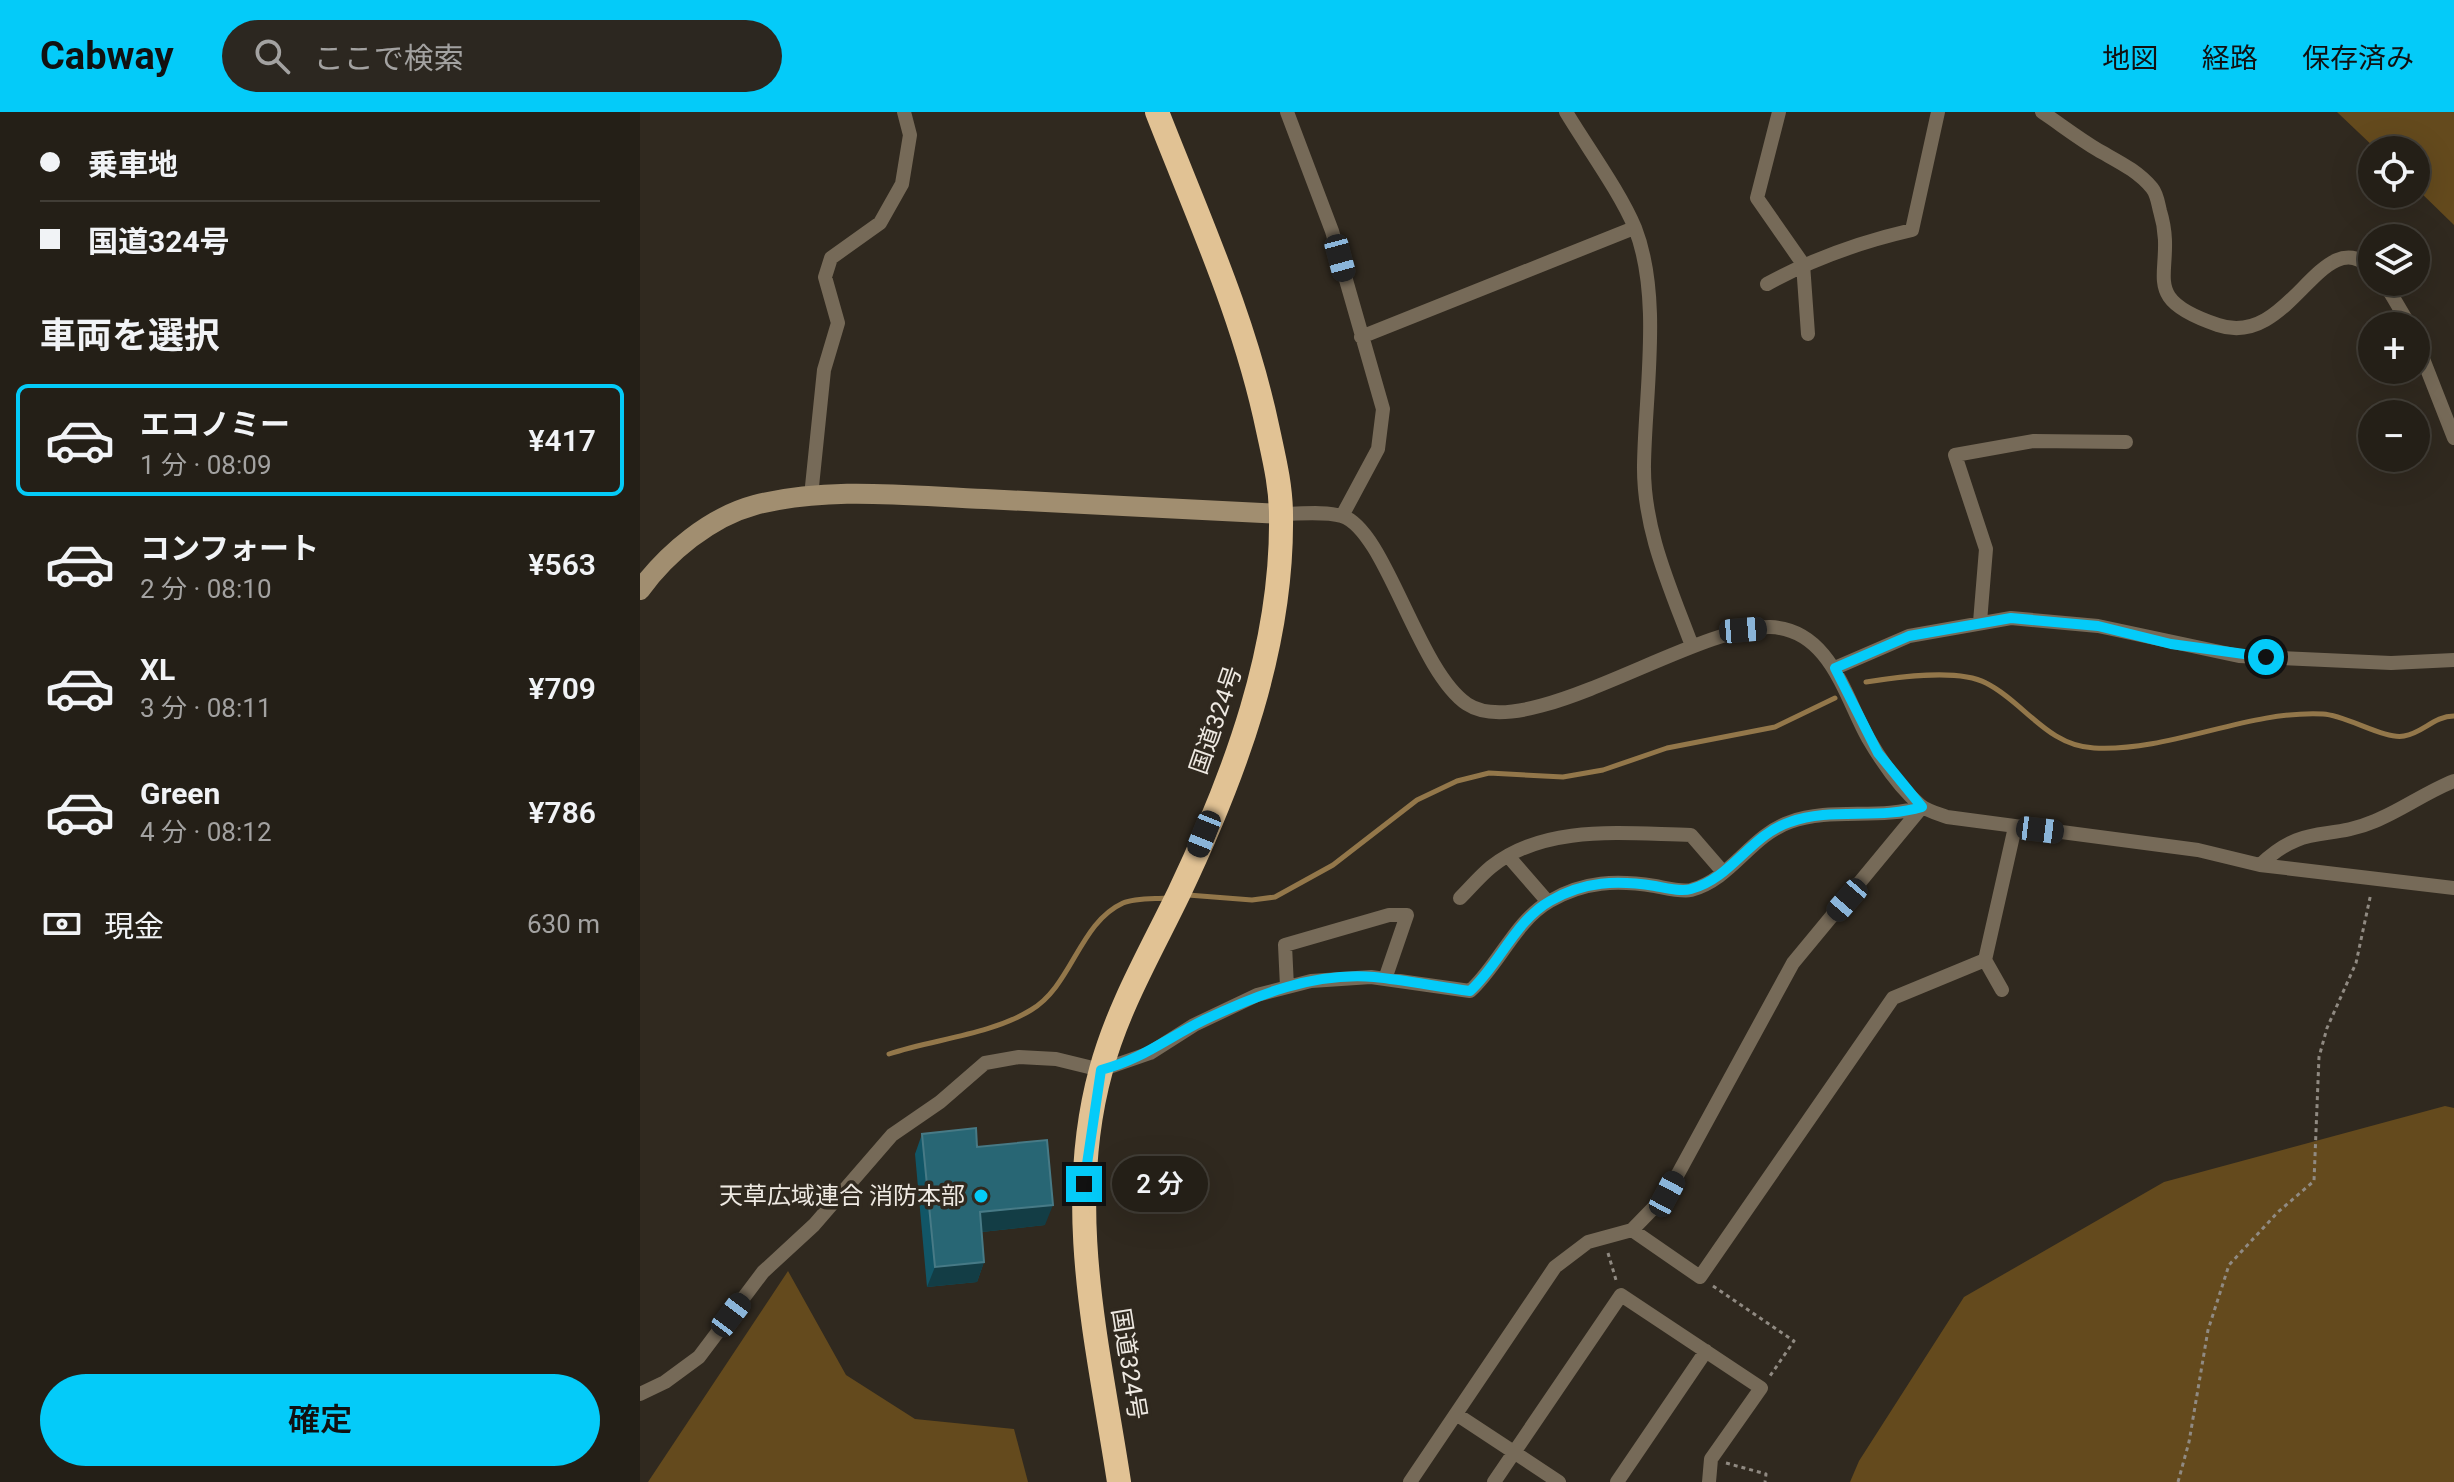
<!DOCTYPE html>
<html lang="ja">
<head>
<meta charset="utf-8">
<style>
	:root { --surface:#241f17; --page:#2c2720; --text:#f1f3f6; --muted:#a3a2a1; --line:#413d36; --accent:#04cbf9 }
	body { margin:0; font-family:Roboto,"Noto Sans JP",sans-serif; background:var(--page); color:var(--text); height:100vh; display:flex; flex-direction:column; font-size:30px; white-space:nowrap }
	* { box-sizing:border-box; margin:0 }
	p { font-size:26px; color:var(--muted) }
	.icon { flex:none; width:44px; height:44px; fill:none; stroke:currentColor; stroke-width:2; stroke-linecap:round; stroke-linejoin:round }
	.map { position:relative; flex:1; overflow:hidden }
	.sheet { display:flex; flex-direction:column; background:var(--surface); width:640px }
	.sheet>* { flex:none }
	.banner { display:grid; align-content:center; height:176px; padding:0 40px; background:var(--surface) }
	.controls { position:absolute; left:1718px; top:24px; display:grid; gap:16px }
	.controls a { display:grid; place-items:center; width:72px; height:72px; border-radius:50%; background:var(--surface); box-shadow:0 8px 32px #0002,0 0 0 2px var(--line); font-size:40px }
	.end { position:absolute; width:36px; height:36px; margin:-18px; border:10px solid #04cbf9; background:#111; box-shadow:0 0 0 4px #111 }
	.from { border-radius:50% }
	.bubble { position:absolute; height:56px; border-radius:28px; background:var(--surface); box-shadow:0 8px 32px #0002,0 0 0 2px var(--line); font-size:26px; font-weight:600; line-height:56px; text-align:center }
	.car { position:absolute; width:24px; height:48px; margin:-24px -12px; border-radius:10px; box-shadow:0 0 6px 2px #0007; background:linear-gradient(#222 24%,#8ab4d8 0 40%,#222 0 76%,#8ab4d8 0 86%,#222 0) }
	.banner b { display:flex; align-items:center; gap:28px; height:76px; font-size:30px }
	.banner b+b { border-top:2px solid var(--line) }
	.banner i { width:20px; height:20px; background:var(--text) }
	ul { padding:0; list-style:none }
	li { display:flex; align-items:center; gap:24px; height:112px; margin:0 16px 12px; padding:0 24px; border:4px solid transparent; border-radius:12px }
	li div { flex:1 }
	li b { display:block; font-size:30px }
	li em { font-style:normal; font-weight:600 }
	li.selected { border-color:var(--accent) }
	li>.icon { width:72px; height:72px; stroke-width:1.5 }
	h2 { padding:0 40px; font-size:36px; line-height:96px }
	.pay { display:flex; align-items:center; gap:20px; height:88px; padding:0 40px; font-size:30px }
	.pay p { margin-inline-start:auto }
	.button { display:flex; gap:16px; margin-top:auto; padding:16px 40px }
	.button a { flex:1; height:92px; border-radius:48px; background:var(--accent); color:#111; font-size:32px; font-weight:600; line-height:92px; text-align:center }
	header { display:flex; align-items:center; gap:48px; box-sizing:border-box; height:112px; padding:0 40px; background:var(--accent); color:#111 }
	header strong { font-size:38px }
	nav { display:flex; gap:44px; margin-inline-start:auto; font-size:28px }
	.search { width:560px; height:72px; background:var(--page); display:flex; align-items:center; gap:20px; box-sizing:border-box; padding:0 28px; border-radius:44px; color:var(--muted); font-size:30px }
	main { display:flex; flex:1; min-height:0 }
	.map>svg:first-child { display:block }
</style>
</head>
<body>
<header>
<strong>Cabway</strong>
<div class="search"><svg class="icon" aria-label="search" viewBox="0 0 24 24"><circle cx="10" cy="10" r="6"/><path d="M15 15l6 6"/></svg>ここで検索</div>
<nav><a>地図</a><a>経路</a><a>保存済み</a></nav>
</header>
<main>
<section class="sheet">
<div class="banner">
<b><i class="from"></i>乗車地</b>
<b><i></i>国道324号</b>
</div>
<h2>車両を選択</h2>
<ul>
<li class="selected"><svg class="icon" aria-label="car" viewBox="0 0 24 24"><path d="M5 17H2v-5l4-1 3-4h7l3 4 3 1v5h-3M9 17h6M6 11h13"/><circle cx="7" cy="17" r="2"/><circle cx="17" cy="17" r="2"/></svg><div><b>エコノミー</b><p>1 分 · 08:09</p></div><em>¥417</em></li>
<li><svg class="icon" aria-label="car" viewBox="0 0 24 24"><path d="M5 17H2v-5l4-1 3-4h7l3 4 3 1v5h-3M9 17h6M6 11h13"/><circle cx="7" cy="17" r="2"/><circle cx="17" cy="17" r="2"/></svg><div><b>コンフォート</b><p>2 分 · 08:10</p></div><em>¥563</em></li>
<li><svg class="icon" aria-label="car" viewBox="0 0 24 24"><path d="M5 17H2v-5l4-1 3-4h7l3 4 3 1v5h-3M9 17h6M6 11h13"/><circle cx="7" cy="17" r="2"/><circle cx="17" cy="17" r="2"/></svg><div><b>XL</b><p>3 分 · 08:11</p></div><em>¥709</em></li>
<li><svg class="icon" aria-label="car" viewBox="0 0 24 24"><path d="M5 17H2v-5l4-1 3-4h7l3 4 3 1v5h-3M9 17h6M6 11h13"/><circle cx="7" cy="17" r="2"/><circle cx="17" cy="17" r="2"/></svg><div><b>Green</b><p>4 分 · 08:12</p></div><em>¥786</em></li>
</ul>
<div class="pay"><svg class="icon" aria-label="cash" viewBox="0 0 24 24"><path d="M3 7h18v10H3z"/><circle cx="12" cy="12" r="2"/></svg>現金<p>630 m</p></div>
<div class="button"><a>確定</a></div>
</section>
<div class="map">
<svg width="1814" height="1370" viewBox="0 0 1814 1370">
	<rect width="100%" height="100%" fill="#30291f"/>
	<!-- forest -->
	<path fill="#644a1d" d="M1697,0h117v113l-38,-37v-38h-39z
		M1805,994l9,2v374h-604l9,-21 105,-164 200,-115z
		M148,1159l58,104 69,44 99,10 14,53h-380z"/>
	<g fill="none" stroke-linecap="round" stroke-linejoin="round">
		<!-- stream -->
		<path stroke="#93774a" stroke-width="5" d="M1226,570c31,-5 92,-14 120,1 38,19 61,63 108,65 77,4 153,-38 229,-34 23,1 62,26 81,22 19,-3 30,-20 50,-20
			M548,783l64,5 23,-3 58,-32 84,-65 40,-19 32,-8 74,4 40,-7 64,-22 108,-21 60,-29
			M249,942c45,-15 101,-19 142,-44 41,-24 48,-87 92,-107 12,-5 31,-4 43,-5"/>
		<!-- path -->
		<path stroke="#908a82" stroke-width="3" stroke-dasharray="4 4" stroke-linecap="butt" d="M968,1141l8,27
			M1073,1174l81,55 -24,35
			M1086,1351l40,11 -1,8
			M1538,1370l11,-40 19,-112 21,-65 49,-53 36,-31 5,-124 8,-29 29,-65 15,-70"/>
		<!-- street -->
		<path stroke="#766a58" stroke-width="14" d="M647,0l45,119 51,178 -5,40 -36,67
			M926,0c21,35 54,80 69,116 27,69 10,164 9,237 -1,64 26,122 48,181
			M1139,0l-22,86 46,66 5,70
			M1402,0c18,12 36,26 56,38 19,11 39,20 54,38 5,6 6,15 8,23 19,62 -28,85 58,114 73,25 103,-106 154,-56
			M1744,170l26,44
			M1127,172c47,-26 93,-42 145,-54l26,-118
			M721,225l273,-109
			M1776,229l38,97
			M171,384l13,-126 14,-47 -13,-46 6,-19 49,-35 22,-39 8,-49 -6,-23
			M641,402c19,0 43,-3 61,2 44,14 75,154 125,188 60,40 226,-78 303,-77 60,2 75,70 98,111 14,24 31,49 52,67 7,6 19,9 27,12l251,33 62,15 194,23
			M1340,510l6,-73 -31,-94 79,-14 92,1
			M1195,556l74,-32 102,-18 87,8 141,30 152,7 63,-3
			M868,744l40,46
			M1620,753c45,-43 66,-23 115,-44 27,-11 51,-29 79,-40
			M820,786c10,-10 20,-22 31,-31 55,-44 135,-33 200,-32l32,37
			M647,875l-2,-42 104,-30h18l-22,64
			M1362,878l-17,-30 30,-133
			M992,1118l68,47 193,-279 92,-38
			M0,1282l25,-12 34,-25 64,-85 51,-47 78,-90 48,-33 45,-39 34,-6 37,2 45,11 49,-17 44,-28 63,-30 54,-14 60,-4 99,14c29,-26 45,-70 80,-90 34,-20 67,-21 105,-15 11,2 26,6 36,4 41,-11 59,-54 99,-68 41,-15 89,-2 132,-15
			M816,1302l103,68
			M770,1370l145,-215 33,-25 44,-12 35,-36 126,-231 129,-156
			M854,1370l127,-187 140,93 -50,71 -2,23
			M977,1370l89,-131"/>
		<!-- secondary -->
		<path stroke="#a18e70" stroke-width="20" d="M0,478c27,-37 70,-73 115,-85 74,-19 154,-9 230,-6 99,5 197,10 296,15"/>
		<!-- highway -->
		<path stroke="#e1c294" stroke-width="24" d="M479,1370c-21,-138 -56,-274 -18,-412 17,-63 50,-119 78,-177 56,-118 104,-246 102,-378 0,-29 -7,-57 -13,-85 -23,-111 -70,-213 -111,-318"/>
	</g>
	<!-- wall -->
	<path fill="#115667" d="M282,1022l55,13 68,78 -63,7 2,30 -7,20 -50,5 -12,-133z"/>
	<!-- shaded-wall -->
	<path fill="#133d45" d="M413,1093l-8,20 -73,8 8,-21z
		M344,1150l-7,20 -50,5 8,-20z"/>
	<!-- building -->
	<path fill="#286674" stroke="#477a86" stroke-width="2" d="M336,1016l1,19 70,-7 6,65 -73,7 4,50 -49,5 -13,-133z"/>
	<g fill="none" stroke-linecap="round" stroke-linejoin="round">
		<!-- route -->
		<path stroke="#04cbf9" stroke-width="10" d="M444,1072l17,-114c42,-11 66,-32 103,-50 53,-25 109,-48 170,-43 32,3 64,10 96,14 29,-26 45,-70 80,-90 34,-20 67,-21 105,-15 11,2 26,6 36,3 41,-11 59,-54 99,-67 41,-15 89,-2 132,-15l-44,-54 -43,-85 74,-32 102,-18 87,8 73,18 95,13"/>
	</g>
	<!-- markers -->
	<circle fill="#04cbf9" stroke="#30291f" stroke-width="3" cx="341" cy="1084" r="8"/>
	<g text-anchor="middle" stroke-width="7" stroke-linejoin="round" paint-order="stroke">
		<!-- street labels -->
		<g font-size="24" fill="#eee9e2" stroke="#30291f">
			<text transform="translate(576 608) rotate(-71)" y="8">国道324号</text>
			<text transform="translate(489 1252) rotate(81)" y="8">国道324号</text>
		</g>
		<!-- poi labels -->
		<g font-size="24" fill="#eee9e2" stroke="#30291f" text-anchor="end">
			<text x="325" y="1092">天草広域連合 消防本部</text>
		</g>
	</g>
</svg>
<div class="controls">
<a><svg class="icon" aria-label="locate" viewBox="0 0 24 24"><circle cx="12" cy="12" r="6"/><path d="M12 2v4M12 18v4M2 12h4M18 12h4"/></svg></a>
<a><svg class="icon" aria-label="layers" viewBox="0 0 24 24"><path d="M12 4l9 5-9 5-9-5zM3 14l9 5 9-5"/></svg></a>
<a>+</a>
<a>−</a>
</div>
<i class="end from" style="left:1626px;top:545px"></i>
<i class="end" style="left:444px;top:1072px"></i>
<div class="bubble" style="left:472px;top:1044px;width:96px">2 分</div>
<i class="car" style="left:700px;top:146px;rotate:165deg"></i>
<i class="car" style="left:1103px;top:518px;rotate:85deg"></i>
<i class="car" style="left:1400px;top:718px;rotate:97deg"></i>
<i class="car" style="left:564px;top:722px;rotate:202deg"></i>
<i class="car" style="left:1207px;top:788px;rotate:221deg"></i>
<i class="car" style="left:1027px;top:1082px;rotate:28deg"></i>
<i class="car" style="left:91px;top:1203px;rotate:37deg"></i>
</div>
</main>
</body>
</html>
